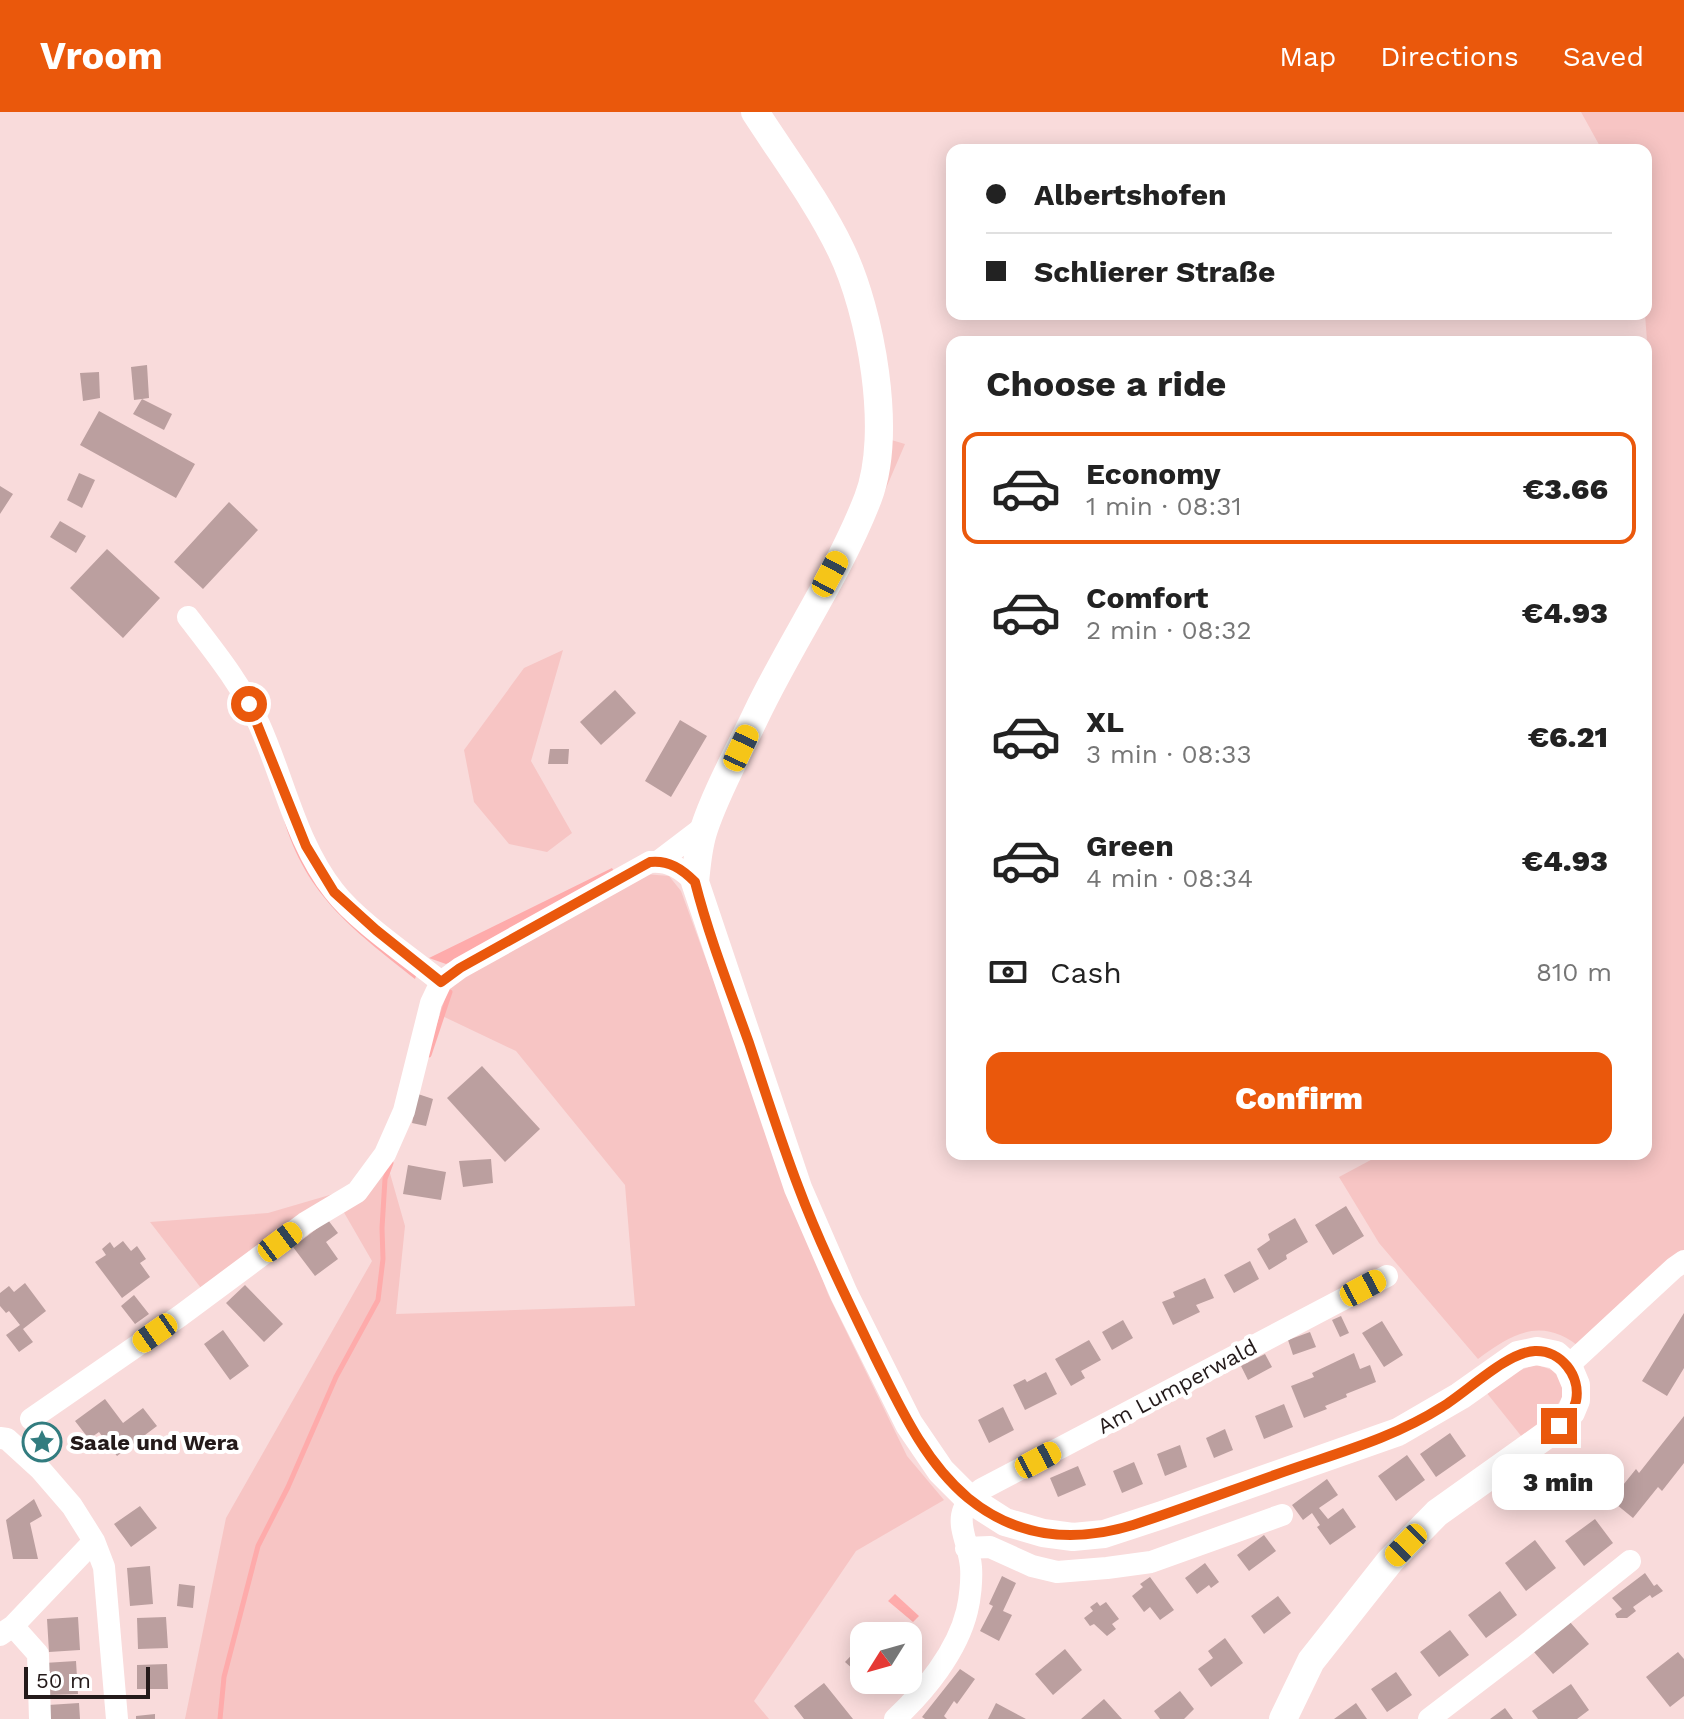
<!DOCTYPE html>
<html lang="en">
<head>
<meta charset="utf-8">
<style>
	:root { --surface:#fff; --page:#f2f2f2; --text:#222; --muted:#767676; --line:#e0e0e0; --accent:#ea580c }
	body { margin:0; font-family:"Work Sans",sans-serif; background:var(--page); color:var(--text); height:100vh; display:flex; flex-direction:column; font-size:30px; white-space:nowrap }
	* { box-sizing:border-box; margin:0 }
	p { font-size:26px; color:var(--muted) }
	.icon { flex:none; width:44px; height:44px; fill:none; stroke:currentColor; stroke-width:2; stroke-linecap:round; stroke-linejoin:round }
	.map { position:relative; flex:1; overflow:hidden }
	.side { position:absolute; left:946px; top:224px; width:706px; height:824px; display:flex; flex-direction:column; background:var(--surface); border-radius:16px; box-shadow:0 4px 20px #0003 }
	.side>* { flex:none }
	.guide { position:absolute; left:946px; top:32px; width:706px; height:176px; border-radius:16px; box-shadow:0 4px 20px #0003; display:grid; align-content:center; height:176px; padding:0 40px; background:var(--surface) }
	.needle { width:52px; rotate:233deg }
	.tools { position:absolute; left:850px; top:1510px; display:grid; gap:16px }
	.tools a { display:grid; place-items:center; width:72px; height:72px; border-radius:16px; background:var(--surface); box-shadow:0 4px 20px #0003; font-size:40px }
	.scale { position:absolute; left:24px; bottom:20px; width:126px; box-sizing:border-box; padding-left:8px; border:4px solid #241a1a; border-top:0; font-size:22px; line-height:28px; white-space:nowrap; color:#241a1a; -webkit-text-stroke:6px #fff; paint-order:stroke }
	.end { position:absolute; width:36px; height:36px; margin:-18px; border:10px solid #ea580c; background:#fff; box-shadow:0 0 0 4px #fff }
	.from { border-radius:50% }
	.bubble { position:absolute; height:56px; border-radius:16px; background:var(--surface); box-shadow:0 4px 20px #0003; font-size:26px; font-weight:800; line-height:56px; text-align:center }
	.car { position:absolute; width:24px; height:48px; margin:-24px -12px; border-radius:10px; box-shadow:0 0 6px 2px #0007; background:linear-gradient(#f5c518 24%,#345 0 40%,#f5c518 0 76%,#345 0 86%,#f5c518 0) }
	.guide b { display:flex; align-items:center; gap:28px; height:76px; font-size:30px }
	.guide b+b { border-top:2px solid var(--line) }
	.guide i { width:20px; height:20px; background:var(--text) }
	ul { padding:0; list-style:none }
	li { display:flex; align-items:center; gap:24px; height:112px; margin:0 16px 12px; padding:0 24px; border:4px solid transparent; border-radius:16px }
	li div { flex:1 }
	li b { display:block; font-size:30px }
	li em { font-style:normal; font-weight:800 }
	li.selected { border-color:var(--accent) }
	li>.icon { width:72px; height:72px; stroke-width:1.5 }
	h2 { padding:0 40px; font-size:36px; line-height:96px }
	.pay { display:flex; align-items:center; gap:20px; height:88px; padding:0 40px; font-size:30px }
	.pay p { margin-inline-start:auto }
	.cta { display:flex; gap:16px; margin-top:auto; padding:16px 40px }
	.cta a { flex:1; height:92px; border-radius:16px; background:var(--accent); color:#fff; font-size:32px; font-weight:800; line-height:92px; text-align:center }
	header { display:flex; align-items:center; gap:48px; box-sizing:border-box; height:112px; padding:0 40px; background:var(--accent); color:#fff }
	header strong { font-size:38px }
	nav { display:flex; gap:44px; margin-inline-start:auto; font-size:28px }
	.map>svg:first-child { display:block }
</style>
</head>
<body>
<header>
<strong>Vroom</strong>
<nav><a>Map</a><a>Directions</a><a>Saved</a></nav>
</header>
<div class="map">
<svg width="1684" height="1607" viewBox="0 0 1684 1607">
	<rect width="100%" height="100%" fill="#f9dbdb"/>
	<!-- green -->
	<path fill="#f7c5c4" d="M1581,0h103v1149l-100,90c-39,-35 -69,-20 -106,8l-99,-116 -40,-66 43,-23h264v-796l2,-3 -3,-41 1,-164h-44z
		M888,327l17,5 -21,49 -27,52z
		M563,538l-32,111 41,72 -25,19 -38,-8 -35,-42 -10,-52 60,-82z
		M645,762l24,2 12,15 147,403 79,162 37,44 -88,51 -102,150 15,18h-584l41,-201 146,-257 -30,-52 45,-46 18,63 -9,88 239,-8 -10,-121 -109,-134 -80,-38 6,-15 16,-22z
		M333,1082l-132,94 -51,-66 118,-9z
		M1535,1253c60,12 14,54 -13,72l-36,-45 26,-19z"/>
	<!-- water -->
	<path fill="#feabab" d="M281,697l27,53 110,108 -3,9c-64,-51 -113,-86 -134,-170z
		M612,756l4,7 -151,81 -19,8 -17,-6z
		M895,1482l24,22 -6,6 -25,-21z"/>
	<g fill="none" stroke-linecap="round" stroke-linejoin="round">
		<!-- stream -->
		<path stroke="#feabab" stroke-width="5" d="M429,943l21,-63
			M220,1607l4,-42 34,-131 30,-59 48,-110 42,-77 5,-41 -1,-31 3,-49 6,-16"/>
	</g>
	<!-- building -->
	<path fill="#bb9f9f" d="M147,253l2,33 -7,1 30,15 -8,16 -31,-16 9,-15 -8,1 -3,-33z
		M99,260l1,26 -17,3 -3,-28z
		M99,299l96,53 -19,34 -96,-53z
		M79,361l16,7 -13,28 -15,-8z
		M0,374l13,8 -13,20z
		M229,390l29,28 -55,59 -29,-27z
		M60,409l26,15 -10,17 -26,-16z
		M107,437l53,49 -37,40 -53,-50z
		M615,578l21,23 -35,32 -21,-23z
		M680,608l27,16 -36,61 -26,-16z
		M550,637h19l-1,15h-20z
		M482,954l58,63 -35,33 -58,-64z
		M418,982l15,5 -7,27 -14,-3z
		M491,1047l2,24 -30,4 -4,-26z
		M408,1053l38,7 -5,28 -38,-6z
		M1346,1094l18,30 -31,19 -18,-30z
		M1295,1106l13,24 -22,13 1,4 -18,11 -12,-21 13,-9 -2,-6z
		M328,1108l10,13 -12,9 12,17 -23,17 -22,-29z
		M123,1129l8,10 6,-5 9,13 -6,4 10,14 -28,21 -27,-36 11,-7 -4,-6 8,-7 4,6z
		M1250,1149l9,18 -25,14 -10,-18z
		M1205,1166l9,20 -18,7 4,7 -27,13 -11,-23 13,-5 -2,-5z
		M25,1171l21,28 -23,18 10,13 -14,10 -13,-17 14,-10 -11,-14 -3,2 -6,-7v-13l9,-7 5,6z
		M245,1173l38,39 -19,18 -38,-39z
		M134,1183l15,19 -14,10 -14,-18z
		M1684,1201v55l-17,28 -25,-15z
		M1341,1204l8,17 -9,4 -8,-17z
		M1123,1208l10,18 -21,12 -10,-18z
		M1382,1209l21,34 -19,12 -22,-34z
		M223,1218l26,36 -19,14 -26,-36z
		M1310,1220l6,15 -23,8 -5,-15z
		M1089,1228l12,20 -20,11 4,7 -14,8 -16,-27z
		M1354,1241l6,16 10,-4 6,17 -30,12 1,3 -22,9 2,3 -23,9 -13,-32 23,-9 -2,-4z
		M1265,1242l7,13 -24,13 -7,-14z
		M1046,1260l11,22 -32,16 -12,-25 12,-6 2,3z
		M105,1287l18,24 20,-15 14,18 -40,30 -18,-24 -10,7 -14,-18z
		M1284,1292l9,23 -29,12 -9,-23z
		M1003,1295l11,23 -25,13 -11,-23z
		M1684,1304v47l-22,28 -4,-4 -25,31 -22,-18 25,-31 3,4z
		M1225,1317l8,21 -19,8 -8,-20z
		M1450,1321l16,23 -30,21 -16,-23z
		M1180,1333l7,22 -22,9 -8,-22z
		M1407,1343l18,25 -29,21 -18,-25z
		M1134,1350l9,22 -21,9 -9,-22z
		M1078,1354l8,19 -28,12 -8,-19z
		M1327,1367l11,16 -19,13 9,11 15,-11 13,19 -26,18 -13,-18 3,-2 -8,-12 -9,7 -11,-15z
		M34,1387l8,17 -12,7 8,36h-25l-7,-39z
		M140,1394l17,22 -26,19 -17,-23z
		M1595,1407l18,24 -29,23 -19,-25z
		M1264,1423l12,16 -27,20 -12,-16z
		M1535,1428l21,28 -30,23 -21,-28z
		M1205,1451l14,19 -8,6 -2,-3 -12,9 -12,-16z
		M150,1454l3,38 -23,2 -3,-38z
		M1645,1461l9,13 3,-2 6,7 -11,7 -2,-3 -17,12 3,4 -9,7h-10l-2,-4 7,-5 -10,-11z
		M1002,1464l14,7 -13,28 9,4 -13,26 -19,-10 13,-25 -4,-2z
		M1150,1465l24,33 -14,10 -10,-13 -6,5 -12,-16 11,-9 -3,-3z
		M179,1472l16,2 -2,22 -16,-2z
		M1500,1479l17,24 -31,23 -18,-23z
		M1278,1484l13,17 -27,21 -13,-18z
		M1097,1490l3,4 6,-4 13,17 -7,5 4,5 -9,7 -13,-12 -4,2 -6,-8 9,-7 -3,-4z
		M78,1505l2,33 -31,2 -2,-33z
		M166,1505l2,31 -30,1 -1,-31z
		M1570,1510l19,22 -36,30 -19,-22z
		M1450,1518l19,25 -30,22 -19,-25z
		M1225,1526l18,25 -32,24 -13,-18 15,-11 -5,-7z
		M864,1530v37l-19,-17z
		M1065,1537l17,21 -29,25 -18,-21z
		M1678,1540l6,7v37l-14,11 -24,-30z
		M76,1549l2,33 -31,1 -3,-32z
		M167,1552l1,25h-31v-24z
		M960,1557l15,10 -18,25 -3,-3 -10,15 3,3h-22l-3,-2z
		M1396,1560l16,23 -25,17 -16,-23z
		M865,1568h23l-11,12z
		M824,1571l29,36h-49l-10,-13z
		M1571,1572l18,26 -12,9h-39l-6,-8z
		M1180,1579l14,18 -10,10h-24l-6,-8z
		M1104,1587l18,20h-41z
		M79,1591l1,16h-31l-1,-14z
		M996,1591l30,16h-38z
		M1356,1591l11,16h-33z
		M1505,1596l8,11h-23z
		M155,1602v5h-19v-3z"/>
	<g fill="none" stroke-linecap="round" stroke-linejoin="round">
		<!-- minor -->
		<path stroke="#fff" stroke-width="22" d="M188,505c27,35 53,67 71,107 25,55 37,119 75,167 24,31 75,65 107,91
			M659,749l46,-35
			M1568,1254l106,-98 10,-7
			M31,1307l149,-103 125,-93 52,-31 28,-38 19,-43 27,-108 10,-21 19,-14 190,-106c19,-2 32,7 45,20
			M0,1326l7,1 33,30 32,37 22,35 10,26 13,152
			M966,1436l24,-1 42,19 25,6 50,-4 44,-6 131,-47
			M13,1514l25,28 2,65
			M0,1523l13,-9 81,-85
			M895,1607c30,-28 62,-67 72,-108 3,-12 5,-31 4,-44 -3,-33 -25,-52 11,-78l405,-213
			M1429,1607l93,-71 108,-87"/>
		<!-- major -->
		<path stroke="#fff" stroke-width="28" d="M755,0c29,45 63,90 86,138 30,62 52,183 27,248 -28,73 -77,144 -111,215 -17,36 -41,79 -53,116 -6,17 -7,35 -9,53l103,306 46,106 65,130 32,47 28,28 36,23 38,11 30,4 31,-3 58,-19 236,-83 62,-36 58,-41 19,-4 19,4 12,11 8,19v15l-5,12 -12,14 -122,87 -47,48 -79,100 -28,58"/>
	</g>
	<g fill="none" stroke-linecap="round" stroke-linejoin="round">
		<!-- route -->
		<path stroke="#ea580c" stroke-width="10" d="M249,592l57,142 28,46 42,38 65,52 19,-14 190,-106c19,-2 32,7 45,20 14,55 35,108 54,161 16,48 31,96 49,143 22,59 50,115 77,171 25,50 49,104 93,141 49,40 106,45 165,27 52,-17 104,-37 156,-55 52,-18 106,-33 153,-63 25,-15 65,-55 93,-56 26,-1 46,25 41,50 -2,10 -10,17 -17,25"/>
	</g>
	<!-- icons -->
	<defs>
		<g id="sight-ring" transform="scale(2)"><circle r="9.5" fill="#fff" stroke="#327c7f" stroke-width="1.5"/><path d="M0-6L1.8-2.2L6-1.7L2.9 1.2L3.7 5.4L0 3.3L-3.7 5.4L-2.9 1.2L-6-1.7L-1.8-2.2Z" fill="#327c7f"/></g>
	</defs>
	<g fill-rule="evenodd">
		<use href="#sight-ring" x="42" y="1330"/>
	</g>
	<g text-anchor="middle" stroke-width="8" stroke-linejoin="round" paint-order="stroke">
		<!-- street labels -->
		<g font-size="22" fill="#241a1a" stroke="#fff">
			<text transform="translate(1177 1274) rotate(-28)" y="8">Am Lumperwald</text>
		</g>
		<!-- poi labels -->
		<g font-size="22" font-weight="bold" fill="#241a1a" stroke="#fff" text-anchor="start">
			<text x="70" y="1338">Saale und Wera</text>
		</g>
	</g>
</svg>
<div class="tools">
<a><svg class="needle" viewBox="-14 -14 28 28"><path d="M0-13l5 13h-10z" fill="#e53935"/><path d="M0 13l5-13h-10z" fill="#767676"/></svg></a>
</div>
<div class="scale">50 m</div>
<i class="end from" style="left:249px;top:592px"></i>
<i class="end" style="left:1559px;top:1314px"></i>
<div class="bubble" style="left:1492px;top:1342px;width:132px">3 min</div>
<i class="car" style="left:830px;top:462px;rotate:28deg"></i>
<i class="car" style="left:741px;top:636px;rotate:25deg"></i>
<i class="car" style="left:280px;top:1130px;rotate:53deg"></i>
<i class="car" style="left:1363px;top:1176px;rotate:62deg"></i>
<i class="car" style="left:155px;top:1221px;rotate:235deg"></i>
<i class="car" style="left:1038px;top:1348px;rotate:62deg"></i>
<i class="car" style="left:1406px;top:1433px;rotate:224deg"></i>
<div class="guide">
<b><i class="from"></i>Albertshofen</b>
<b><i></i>Schlierer Straße</b>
</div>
<section class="side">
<h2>Choose a ride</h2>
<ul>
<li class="selected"><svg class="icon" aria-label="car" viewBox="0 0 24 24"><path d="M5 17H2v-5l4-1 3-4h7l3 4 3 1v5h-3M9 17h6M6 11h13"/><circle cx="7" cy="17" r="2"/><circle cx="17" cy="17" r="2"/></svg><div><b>Economy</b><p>1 min · 08:31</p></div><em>€3.66</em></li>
<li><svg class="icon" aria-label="car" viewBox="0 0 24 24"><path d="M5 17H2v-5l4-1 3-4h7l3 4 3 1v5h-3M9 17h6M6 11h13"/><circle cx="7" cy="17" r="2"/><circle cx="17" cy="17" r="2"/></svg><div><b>Comfort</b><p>2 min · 08:32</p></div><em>€4.93</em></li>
<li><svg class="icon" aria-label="car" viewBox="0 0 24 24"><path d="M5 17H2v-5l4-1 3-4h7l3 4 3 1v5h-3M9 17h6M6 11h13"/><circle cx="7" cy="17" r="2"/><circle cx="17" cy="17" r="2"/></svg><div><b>XL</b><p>3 min · 08:33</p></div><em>€6.21</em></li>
<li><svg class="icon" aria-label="car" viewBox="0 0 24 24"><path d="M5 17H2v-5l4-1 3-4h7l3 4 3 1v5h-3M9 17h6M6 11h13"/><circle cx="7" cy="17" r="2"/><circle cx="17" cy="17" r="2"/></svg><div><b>Green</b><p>4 min · 08:34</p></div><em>€4.93</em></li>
</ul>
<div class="pay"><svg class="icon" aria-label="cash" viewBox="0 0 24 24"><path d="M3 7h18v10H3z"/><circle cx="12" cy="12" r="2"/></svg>Cash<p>810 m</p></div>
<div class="cta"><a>Confirm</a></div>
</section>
</div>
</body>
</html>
